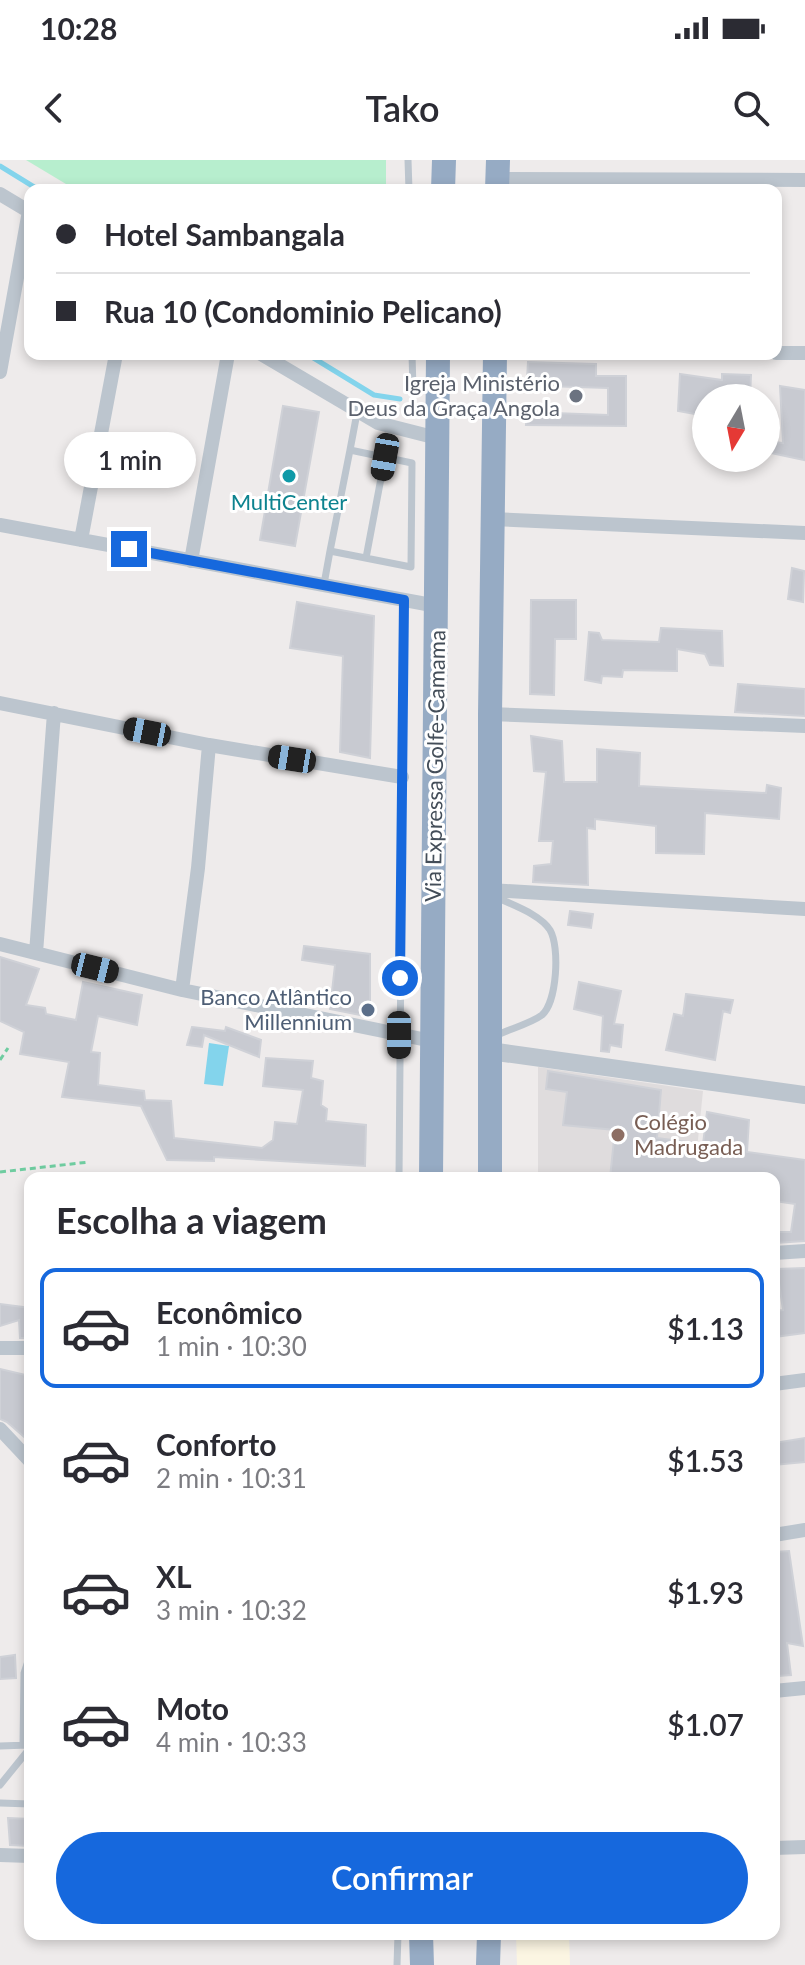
<!DOCTYPE html>
<html lang="pt">
<head>
<meta charset="utf-8">
<style>
	:root { --surface:#fff; --page:#f7f7f7; --text:#2b2b33; --muted:#7c7c81; --line:#e1e1e2; --accent:#1668dd }
	body { margin:0; font-family:Lato,sans-serif; background:var(--page); color:var(--text); height:100vh; display:flex; flex-direction:column; font-size:30px; white-space:nowrap }
	* { box-sizing:border-box; margin:0 }
	p { font-size:26px; color:var(--muted) }
	.icon { flex:none; width:44px; height:44px; fill:none; stroke:currentColor; stroke-width:2; stroke-linecap:round; stroke-linejoin:round }
	.map { position:relative; flex:1; overflow:hidden }
	.drawer { position:absolute; left:24px; top:1012px; width:756px; height:768px; display:flex; flex-direction:column; background:var(--surface); border-radius:16px; box-shadow:0 4px 12px #0003 }
	.drawer>* { flex:none }
	.banner { position:absolute; left:24px; top:24px; width:758px; height:176px; border-radius:16px; box-shadow:0 4px 12px #0003; display:grid; align-content:center; height:176px; padding:0 32px; background:var(--surface) }
	.needle { width:52px; rotate:190deg }
	.buttons { position:absolute; left:692px; top:224px; display:grid; gap:16px }
	.buttons a { display:grid; place-items:center; width:88px; height:88px; border-radius:50%; background:var(--surface); box-shadow:0 4px 12px #0003; font-size:40px }
	.end { position:absolute; width:36px; height:36px; margin:-18px; border:10px solid #1668dd; background:#fff; box-shadow:0 0 0 4px #fff }
	.from { border-radius:50% }
	.bubble { position:absolute; height:56px; border-radius:28px; background:var(--surface); box-shadow:0 4px 12px #0003; font-size:26px; font-weight:600; line-height:56px; text-align:center }
	.car { position:absolute; width:24px; height:48px; margin:-24px -12px; border-radius:10px; box-shadow:0 0 6px 2px #0007; background:linear-gradient(#222 24%,#8ab4d8 0 40%,#222 0 76%,#8ab4d8 0 86%,#222 0) }
	.banner b { display:flex; align-items:center; gap:28px; height:76px; font-size:30px }
	.banner b+b { border-top:2px solid var(--line) }
	.banner i { width:20px; height:20px; background:var(--text) }
	ul { padding:0; list-style:none }
	li { display:flex; align-items:center; gap:24px; height:120px; margin:0 16px 12px; padding:0 16px; border:4px solid transparent; border-radius:16px }
	li div { flex:1 }
	li b { display:block; font-size:30px }
	li em { font-style:normal; font-weight:600 }
	li.on { border-color:var(--accent) }
	li>.icon { width:72px; height:72px; stroke-width:1.5 }
	h2 { padding:0 32px; font-size:36px; line-height:96px }
	.button { display:flex; gap:16px; margin-top:auto; padding:16px 32px }
	.button a { flex:1; height:92px; border-radius:48px; background:var(--accent); color:#fff; font-size:32px; font-weight:600; line-height:92px; text-align:center }
	.status { display:flex; justify-content:space-between; align-items:center; height:56px; padding:0 40px; background:var(--surface); direction:ltr }
	.status svg { height:22px; fill:currentColor }
	header { display:flex; justify-content:space-between; align-items:center; height:104px; padding:0 32px; background:var(--surface); font-size:36px; font-weight:600 }
	.map>svg:first-child { display:block }
</style>
</head>
<body>
<div class="status"><b>10:28</b><svg viewBox="0 0 49 12"><path d="M0 12V9h3v3zM5 12V6h3v6zM10 12V3h3v9zM15 12V0h3v12zM26 1h20v11H26zM47 4h2v5h-2z"/></svg></div>
<header><svg class="icon" aria-label="back" viewBox="0 0 24 24"><path d="M15 5l-7 7 7 7"/></svg>Tako<svg class="icon" aria-label="search" viewBox="0 0 24 24"><circle cx="10" cy="10" r="6"/><path d="M15 15l6 6"/></svg></header>
<div class="map">
<svg width="805" height="1805" viewBox="0 0 805 1805">
	<rect width="100%" height="100%" fill="#eeebeb"/>
	<!-- commercial -->
	<path fill="#fbf5e2" d="M516,1774h53l1,31h-53z"/>
	<!-- education -->
	<path fill="#dfdcdd" d="M538,907l165,24 -9,87h-156z"/>
	<!-- green -->
	<path fill="#b7eece" d="M26,0h360v30h-310z"/>
	<!-- water -->
	<path fill="#83d4ec" d="M209,883l20,3 -6,40 -19,-2z"/>
	<g fill="none" stroke-linecap="round" stroke-linejoin="round">
		<!-- stream -->
		<path stroke="#83d4ec" stroke-width="5" d="M0,6l39,24
			M307,194l67,41 26,4"/>
	</g>
	<!-- building -->
	<path fill="#c8cad1" stroke="#cfd1d7" stroke-width="2" d="M528,202l68,2v12h30v50l-100,-1 1,-13 81,3v-27l-62,-2v-7h-19z
		M680,214l42,6v-6l29,1 -1,23h-44v18l-28,-5z
		M780,226l25,4 -1,70 -38,-8v-11l17,2z
		M283,246l36,6 -24,134 -35,-6z
		M792,408l12,3 -1,31 -15,-3z
		M531,440h45v39h-21l-1,56 -24,-1z
		M297,442l77,14 -4,142 -30,-6 3,-96 -53,-8z
		M661,468l61,3 1,35 -13,-1 -5,-11 -28,-5v22l-54,-1 -1,7 -20,-1 -1,7 -16,-3 4,-48 10,1 3,7 57,2z
		M738,524l67,5v27l-70,-4z
		M531,576l31,5 2,41h33v-33l43,4 -1,33 127,7 1,-8 14,3 -2,31 -74,-6 -1,41 -48,-1v-27l-61,-7v10l-8,-1 1,57 -55,-3 1,-16 17,-2 2,-23h-14l7,-69 -12,-1z
		M570,751l23,3 -2,14 -23,-3z
		M304,786l66,8v63l-40,-8 5,-44 -33,-5z
		M0,797l39,12 -13,36 19,3 1,6 30,6 7,-38 59,13 -5,30 -39,-9 -7,36 9,1 -2,32 46,6 1,9 26,1 3,37 88,10 11,-8 2,-18 22,2 6,-34 -40,-4 3,-28 47,3 -2,17 12,3 -2,24 6,4 -1,12 40,4 -1,41 -151,-9v4l-47,-1 -26,-54 -79,-9 7,-35 -49,-8 4,-22 -24,-11z
		M579,822l42,9 -7,33 9,1 -2,22 -11,-2 -1,7 -8,-1 2,-35 -29,-7z
		M686,834l47,6 -3,13 -7,-2 -8,49 -49,-10 8,-36 9,2z
		M192,867l33,4 1,-4 35,13 -2,17 -55,-22 -2,12 -15,-2z
		M548,911l113,19 -4,48 46,6 4,-32 42,8 -2,32 58,8v81l-29,2v-11h15l4,-28 -21,-3v-23h-164l5,-48 -52,-5 4,-33 -21,-3z
		M805,1108v65l-31,4v-26l9,-1 -6,-41z
		M0,1144l30,4v30h-10l-1,-18 -19,6z
		M0,1209l30,7v66l-23,-20 -7,-3z
		M805,1278v24l-31,3v-22z
		M789,1391l14,95 -16,-3 4,32 -13,1 -4,-37v-87z
		M15,1495l1,23 -16,1v-22z
		M8,1658l22,1v27l-20,-1z"/>
	<g fill="none" stroke-linecap="round" stroke-linejoin="round">
		<!-- path -->
		<path stroke="#6fcca0" stroke-width="3" stroke-dasharray="6 4" stroke-linecap="butt" d="M0,900l8,-12
			M0,1012l89,-10"/>
		<!-- service -->
		<path stroke="#bcc5ce" stroke-width="7" d="M408,0l1,30
			M412,194l1,35
			M350,290l62,13 -1,104 -81,-16z
			M350,290l7,-37
			M366,398l19,-101
			M324,424l6,-33
			M495,876c14,-7 35,-12 47,-21 15,-13 18,-68 8,-85 -10,-16 -38,-25 -54,-33
			M399,1018l5,-578
			M23,1585l1,-72 6,-18
			M0,1586l28,-1
			M0,1625l30,-37
			M0,1643l30,1
			M397,1805l1,-31"/>
		<!-- minor -->
		<path stroke="#bcc5ce" stroke-width="14" d="M497,19l308,1
			M0,34l30,18
			M776,193h29
			M261,194l117,69 59,15
			M0,212l29,-161
			M492,359l313,14
			M0,365l437,81
			M81,380l35,-186
			M191,401l37,-207
			M0,543l209,42 193,32
			M490,554l315,12
			M490,730l315,19
			M0,784l182,46 250,51
			M36,793l18,-240
			M182,830l16,-122 11,-123
			M774,1093l31,-2
			M0,1188h30
			M774,1224l31,-4
			M0,1269l30,32
			M774,1375l31,-5
			M774,1531l31,-3
			M774,1688l31,-1
			M0,1695l30,1"/>
		<!-- tertiary -->
		<path stroke="#bcc5ce" stroke-width="18" d="M490,891l315,44"/>
		<!-- trunk -->
		<path stroke="#96abc4" stroke-width="24" d="M443,30l1,-30
			M497,30l1,-30
			M431,1018l7,-824
			M490,1018v-464l5,-360
			M421,1774l1,31
			M488,1805l1,-31"/>
	</g>
	<g fill="none" stroke-linecap="round" stroke-linejoin="round">
		<!-- route -->
		<path stroke="#1668dd" stroke-width="10" d="M129,389l275,51 -4,378"/>
	</g>
	<!-- markers -->
	<circle fill="#6b7280" stroke="#fff" stroke-width="3" cx="576" cy="236" r="8"/>
	<circle fill="#0f9aa8" stroke="#fff" stroke-width="3" cx="289" cy="316" r="8"/>
	<circle fill="#5c6f8a" stroke="#fff" stroke-width="3" cx="368" cy="850" r="8"/>
	<circle fill="#8d6e63" stroke="#fff" stroke-width="3" cx="618" cy="975" r="8"/>
	<g text-anchor="middle" stroke-width="6" stroke-linejoin="round" paint-order="stroke">
		<!-- worship labels -->
		<g font-size="22" fill="#5b616d" stroke="#fff" text-anchor="end">
			<text x="560" y="231">Igreja Ministério<tspan x="560" dy="25">Deus da Graça Angola</tspan></text>
		</g>
		<!-- culture labels -->
		<g font-size="22" fill="#0d838f" stroke="#fff">
			<text x="289" y="350">MultiCenter</text>
		</g>
		<!-- street labels -->
		<g font-size="22" fill="#444e59" stroke="#fff">
			<text transform="translate(435 606) rotate(-89)" y="8">Via Expressa Golfe-Camama</text>
		</g>
		<!-- service labels -->
		<g font-size="22" fill="#4e5e75" stroke="#fff" text-anchor="end">
			<text x="352" y="845">Banco Atlântico<tspan x="352" dy="25">Millennium</tspan></text>
		</g>
		<!-- education labels -->
		<g font-size="22" fill="#785e54" stroke="#fff" text-anchor="start">
			<text x="634" y="970">Colégio<tspan x="634" dy="25">Madrugada</tspan></text>
		</g>
	</g>
</svg>
<div class="buttons">
<a><svg class="needle" viewBox="-14 -14 28 28"><path d="M0-13l5 13h-10z" fill="#e53935"/><path d="M0 13l5-13h-10z" fill="#7c7c81"/></svg></a>
</div>
<i class="end from" style="left:400px;top:818px"></i>
<i class="end" style="left:129px;top:389px"></i>
<div class="bubble" style="left:64px;top:272px;width:132px">1 min</div>
<i class="car" style="left:385px;top:297px;rotate:190deg"></i>
<i class="car" style="left:147px;top:572px;rotate:281deg"></i>
<i class="car" style="left:292px;top:599px;rotate:279deg"></i>
<i class="car" style="left:95px;top:808px;rotate:104deg"></i>
<i class="car" style="left:399px;top:875px;rotate:180deg"></i>
<div class="banner">
<b><i class="from"></i>Hotel Sambangala</b>
<b><i></i>Rua 10 (Condominio Pelicano)</b>
</div>
<section class="drawer">
<h2>Escolha a viagem</h2>
<ul>
<li class="on"><svg class="icon" aria-label="car" viewBox="0 0 24 24"><path d="M5 17H2v-5l4-1 3-4h7l3 4 3 1v5h-3M9 17h6M6 11h13"/><circle cx="7" cy="17" r="2"/><circle cx="17" cy="17" r="2"/></svg><div><b>Econômico</b><p>1 min · 10:30</p></div><em>$1.13</em></li>
<li><svg class="icon" aria-label="car" viewBox="0 0 24 24"><path d="M5 17H2v-5l4-1 3-4h7l3 4 3 1v5h-3M9 17h6M6 11h13"/><circle cx="7" cy="17" r="2"/><circle cx="17" cy="17" r="2"/></svg><div><b>Conforto</b><p>2 min · 10:31</p></div><em>$1.53</em></li>
<li><svg class="icon" aria-label="car" viewBox="0 0 24 24"><path d="M5 17H2v-5l4-1 3-4h7l3 4 3 1v5h-3M9 17h6M6 11h13"/><circle cx="7" cy="17" r="2"/><circle cx="17" cy="17" r="2"/></svg><div><b>XL</b><p>3 min · 10:32</p></div><em>$1.93</em></li>
<li><svg class="icon" aria-label="car" viewBox="0 0 24 24"><path d="M5 17H2v-5l4-1 3-4h7l3 4 3 1v5h-3M9 17h6M6 11h13"/><circle cx="7" cy="17" r="2"/><circle cx="17" cy="17" r="2"/></svg><div><b>Moto</b><p>4 min · 10:33</p></div><em>$1.07</em></li>
</ul>
<div class="button"><a>Confirmar</a></div>
</section>
</div>
</body>
</html>
